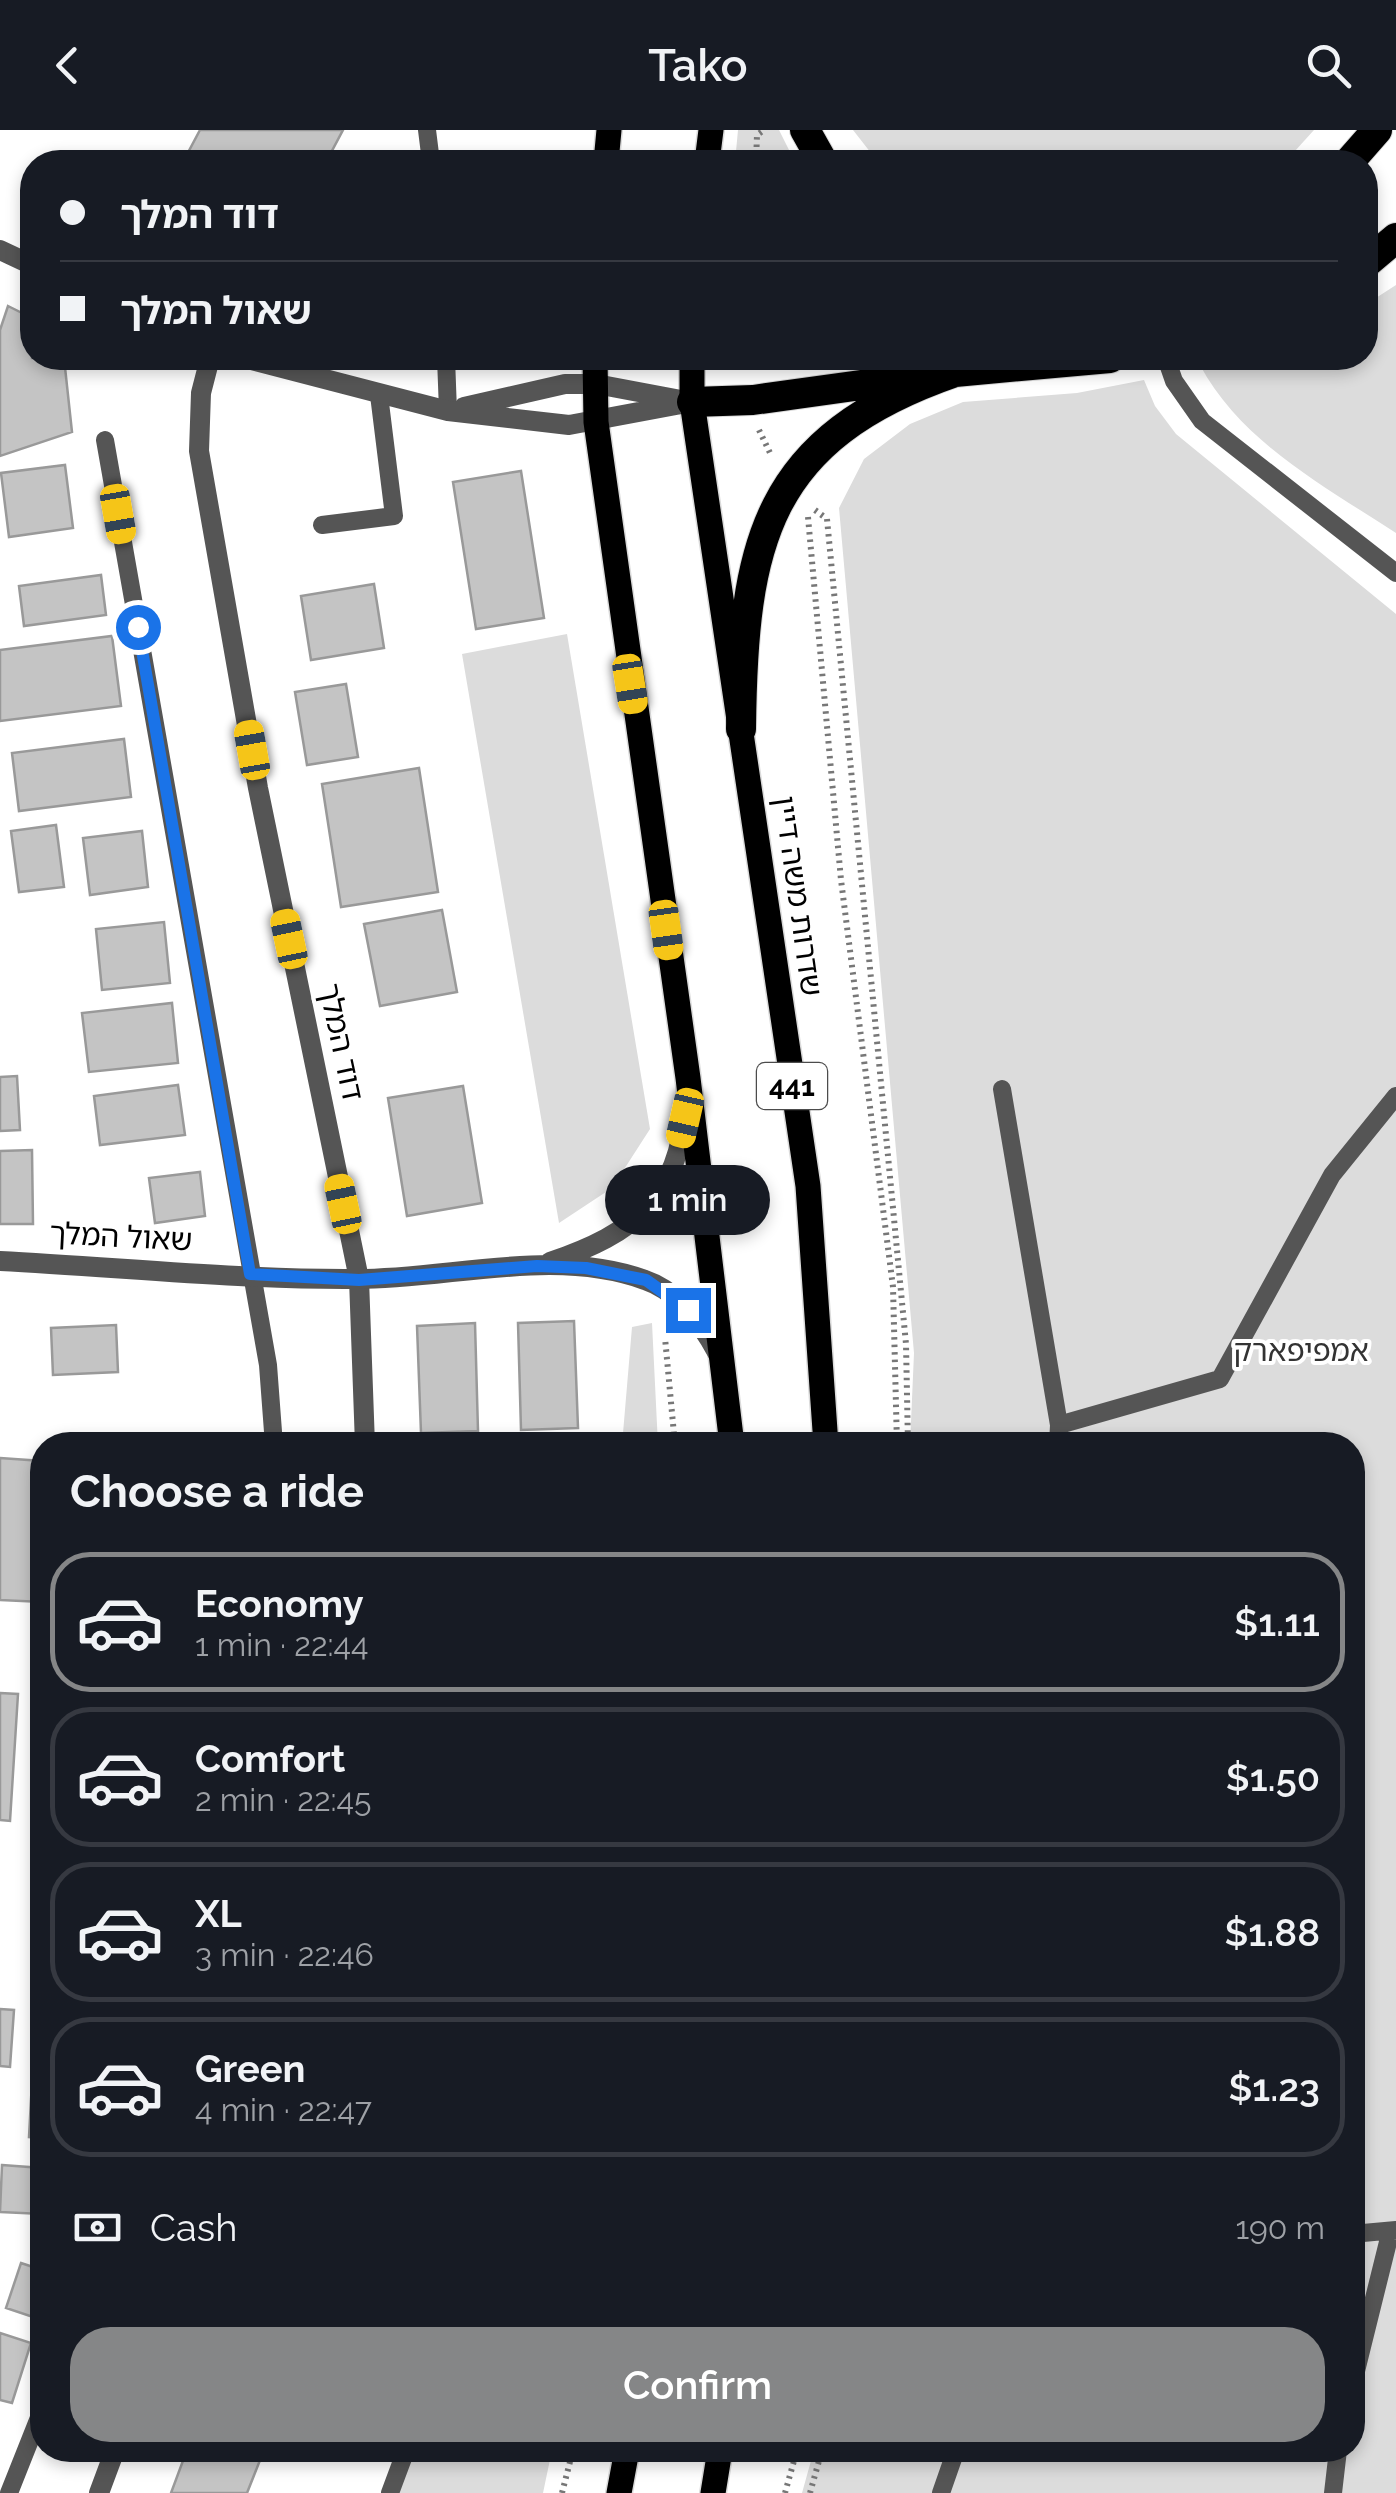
<!DOCTYPE html>
<html lang="en">
<head>
<meta charset="utf-8">
<style>
	:root { --surface:#171b24; --page:#242831; --text:#f1f3f6; --muted:#9ea1a6; --line:#363941; --accent:#858687 }
	body { margin:0; font-family:Raleway,"Noto Sans Hebrew",sans-serif; background:var(--page); color:var(--text); height:100vh; display:flex; flex-direction:column; font-size:38px; white-space:nowrap }
	* { box-sizing:border-box; margin:0 }
	p { font-size:32px; color:var(--muted) }
	.icon { flex:none; width:55px; height:55px; fill:none; stroke:currentColor; stroke-width:2; stroke-linecap:round; stroke-linejoin:round }
	.map { position:relative; flex:1; overflow:hidden }
	.drawer { position:absolute; left:30px; top:1302px; width:1335px; height:1030px; display:flex; flex-direction:column; background:var(--surface); border-radius:40px; box-shadow:0 5px 15px #0003 }
	.drawer>* { flex:none }
	.top-card { position:absolute; left:20px; top:20px; width:1358px; height:220px; border-radius:40px; box-shadow:0 5px 15px #0003; display:grid; align-content:center; height:220px; padding:0 40px; background:var(--surface) }
	.end { position:absolute; width:45px; height:45px; margin:-22px; border:12px solid #1a73e8; background:#fff; box-shadow:0 0 0 5px #fff }
	.from { border-radius:50% }
	.bubble { position:absolute; height:70px; border-radius:35px; background:var(--surface); box-shadow:0 5px 15px #0003; font-size:32px; font-weight:600; line-height:70px; text-align:center }
	.car { position:absolute; width:30px; height:60px; margin:-30px -15px; border-radius:12px; box-shadow:0 0 8px 2px #0007; background:linear-gradient(#f5c518 24%,#345 0 40%,#f5c518 0 76%,#345 0 86%,#f5c518 0) }
	.top-card b { display:flex; align-items:center; gap:35px; height:95px; font-size:38px }
	.top-card b+b { border-top:2px solid var(--line) }
	.top-card i { width:25px; height:25px; background:var(--text) }
	ul { padding:0; list-style:none }
	li { display:flex; align-items:center; gap:30px; height:140px; margin:0 20px 15px; padding:0 20px; border:5px solid var(--line); border-radius:40px }
	li div { flex:1 }
	li b { display:block; font-size:38px }
	li em { font-style:normal; font-weight:600 }
	li.on { border-color:var(--accent) }
	li>.icon { width:90px; height:90px; stroke-width:1.5 }
	h2 { padding:0 40px; font-size:45px; line-height:120px }
	.pay { display:flex; align-items:center; gap:25px; height:110px; padding:0 40px; font-size:38px }
	.pay p { margin-inline-start:auto }
	.action { display:flex; gap:20px; margin-top:auto; padding:20px 40px }
	.action a { flex:1; height:115px; border-radius:40px; background:var(--accent); color:#fff; font-size:40px; font-weight:600; line-height:115px; text-align:center }
	header { display:flex; justify-content:space-between; align-items:center; height:130px; padding:0 40px; background:var(--surface); font-size:45px; font-weight:600 }
	.map>svg:first-child { display:block }
</style>
</head>
<body>
<header><svg class="icon" aria-label="back" viewBox="0 0 24 24"><path d="M15 5l-7 7 7 7"/></svg>Tako<svg class="icon" aria-label="search" viewBox="0 0 24 24"><circle cx="10" cy="10" r="6"/><path d="M15 15l6 6"/></svg></header>
<div class="map">
<svg width="1396" height="2363" viewBox="0 0 1396 2363">
	<rect width="100%" height="100%" fill="#fff"/>
	<!-- green -->
	<path fill="#dcdcdc" d="M738,0h41l16,32h-60z
		M853,0h461l-29,32h-407z
		M1396,155v248c-72,-47 -155,-91 -196,-168l27,-7h138v-53z
		M1144,250l11,26 21,28 220,180v1879h-594l12,-43h538v-1005h-442l4,-92 -75,-845 25,-49 46,-35 53,-22 114,-9z
		M567,504l83,495 -38,59 -53,35 -97,-569z
		M652,1193l6,122h-36l10,-118z
		M413,2320h139l-9,43h-146z"/>
	<!-- building -->
	<path fill="#c4c4c4" stroke="#999" stroke-width="2.5" d="M200,0h143l-17,32h-143z
		M8,176l24,12v40h32l8,74 -72,24v-126z
		M65,335l8,63 -64,9 -8,-64z
		M521,341l23,147 -68,11 -23,-147z
		M101,445l5,40 -82,11 -5,-40z
		M374,454l10,64 -73,12 -10,-64z
		M112,506l9,70 -121,15v-71z
		M346,554l12,73 -51,8 -12,-73z
		M124,609l7,58 -112,14 -7,-58z
		M419,638l19,124 -97,15 -19,-123z
		M56,695l8,62 -45,5 -8,-61z
		M142,701l6,56 -58,8 -7,-57z
		M442,780l15,82 -77,14 -16,-82z
		M164,792l6,61 -68,7 -6,-61z
		M172,873l6,60 -89,9 -7,-59z
		M17,946l3,54 -20,1v-54z
		M178,955l7,50 -85,10 -6,-49z
		M463,956l19,117 -75,13 -19,-118z
		M32,1020l1,74h-33v-73z
		M200,1042l5,44 -50,7 -6,-45z
		M574,1191l4,107 -57,2 -3,-107z
		M475,1193l3,108 -57,2 -4,-107z
		M116,1195l2,47 -65,3 -2,-47z
		M0,1328l42,3v141l-42,-2z
		M0,1563l18,1 -8,127 -10,-1z
		M0,1879l14,1 -4,57 -10,-1z
		M32,1951l10,1v56l-13,-1z
		M2,2035l40,3v46l-42,-2z
		M21,2133l21,7v50l-36,-12z
		M0,2203l31,10 -19,60 -12,-3z
		M187,2320h77l-17,43h-76z"/>
	<g fill="none" stroke-linecap="round" stroke-linejoin="round">
		<!-- primary casing -->
		<g stroke="#dbdbdb" stroke-width="28">
			<path id="primary" d="M606,32l3,-32
				M707,32l4,-32
				M595,228l1,64 92,656 44,367
				M692,228v44l116,784 18,259
				M619,2363l8,-43
				M713,2363l7,-43"/>
		</g>
		<!-- motorway casing -->
		<g stroke="#dbdbdb" stroke-width="32">
			<path id="motorway" d="M805,0l18,32
				M1349,32l28,-32
				M1365,134l31,-26
				M692,272l61,-2 202,-28 155,-14
				M741,599c2,-186 23,-291 214,-357"/>
		</g>
		<!-- path -->
		<path stroke="#777" stroke-width="6" stroke-dasharray="2.5 5" stroke-linecap="butt" d="M756,32l1,-27 7,-5
			M759,300l12,25
			M815,380l12,9 79,825 2,101
			M808,387l33,363 52,407 4,158
			M664,1197l11,118
			M562,2363l11,-43
			M785,2363l12,-43
			M810,2363l12,-43"/>
		<!-- service -->
		<path stroke="#555" stroke-width="18" d="M427,0l4,32
			M446,228l2,53
			M1166,228l8,23 28,40 194,152
			M105,310l163,925 6,80
			M322,395l72,-9 -15,-121
			M1002,959l57,336 -1,20
			M1059,1295l161,-46 112,-204 64,-79
			M1352,2104l44,-4
			M1352,2257l38,-153
			M9,2363l33,-83
			M390,2363l16,-43
			M941,2363l15,-43
			M1333,2363l5,-43"/>
		<!-- minor -->
		<path stroke="#555" stroke-width="20" d="M0,120l32,15
			M210,228l-9,35 -2,58 59,337 101,491 6,166
			M244,228l204,53 121,14 123,-23
			M464,277l101,-23h31l85,16
			M99,2363l16,-43"/>
		<!-- tertiary -->
		<path stroke="#555" stroke-width="20" d="M0,1131c119,6 239,19 357,18 94,0 197,-32 288,1 33,11 57,44 73,74
			M550,1132c85,-29 128,-63 136,-157"/>
		<!-- primary -->
		<use href="#primary" stroke="#000" stroke-width="25"/>
		<!-- motorway -->
		<use href="#motorway" stroke="#000" stroke-width="30"/>
	</g>
	<g fill="none" stroke-linecap="round" stroke-linejoin="round">
		<!-- route -->
		<path stroke="#1a73e8" stroke-width="12" d="M138,497l112,647 109,6 178,-14 49,2 60,12 42,30"/>
	</g>
	<g text-anchor="middle" stroke-width="8" stroke-linejoin="round" paint-order="stroke">
		<!-- shield labels -->
		<rect fill="#fff" stroke="#4c4c4c" stroke-width="2.5" x="757" y="933" width="70" height="46" rx="8"/>
		<g font-size="28" font-weight="bold" fill="#000">
			<text x="792" y="966">441</text>
		</g>
		<!-- street labels -->
		<g font-size="30" fill="#000" stroke="#fff">
			<text transform="translate(798 766) rotate(82)" y="10">שדרות משה דיין</text>
			<text transform="translate(341 912) rotate(78)" y="10">דוד המלך</text>
			<text transform="translate(121 1107) rotate(3)" y="10">שאול המלך</text>
		</g>
		<!-- park labels -->
		<g font-size="30" fill="#333" stroke="#fff">
			<text x="1301" y="1231">אמפיפארק</text>
		</g>
	</g>
</svg>
<i class="end from" style="left:138px;top:497px"></i>
<i class="end" style="left:688px;top:1180px"></i>
<div class="bubble" style="left:605px;top:1035px;width:165px">1 min</div>
<i class="car" style="left:118px;top:384px;rotate:170deg"></i>
<i class="car" style="left:630px;top:554px;rotate:171deg"></i>
<i class="car" style="left:252px;top:620px;rotate:350deg"></i>
<i class="car" style="left:666px;top:800px;rotate:172deg"></i>
<i class="car" style="left:289px;top:809px;rotate:348deg"></i>
<i class="car" style="left:685px;top:988px;rotate:193deg"></i>
<i class="car" style="left:343px;top:1074px;rotate:348deg"></i>
<div class="top-card">
<b><i class="from"></i>דוד המלך</b>
<b><i></i>שאול המלך</b>
</div>
<section class="drawer">
<h2>Choose a ride</h2>
<ul>
<li class="on"><svg class="icon" aria-label="car" viewBox="0 0 24 24"><path d="M5 17H2v-5l4-1 3-4h7l3 4 3 1v5h-3M9 17h6M6 11h13"/><circle cx="7" cy="17" r="2"/><circle cx="17" cy="17" r="2"/></svg><div><b>Economy</b><p>1 min · 22:44</p></div><em>$1.11</em></li>
<li><svg class="icon" aria-label="car" viewBox="0 0 24 24"><path d="M5 17H2v-5l4-1 3-4h7l3 4 3 1v5h-3M9 17h6M6 11h13"/><circle cx="7" cy="17" r="2"/><circle cx="17" cy="17" r="2"/></svg><div><b>Comfort</b><p>2 min · 22:45</p></div><em>$1.50</em></li>
<li><svg class="icon" aria-label="car" viewBox="0 0 24 24"><path d="M5 17H2v-5l4-1 3-4h7l3 4 3 1v5h-3M9 17h6M6 11h13"/><circle cx="7" cy="17" r="2"/><circle cx="17" cy="17" r="2"/></svg><div><b>XL</b><p>3 min · 22:46</p></div><em>$1.88</em></li>
<li><svg class="icon" aria-label="car" viewBox="0 0 24 24"><path d="M5 17H2v-5l4-1 3-4h7l3 4 3 1v5h-3M9 17h6M6 11h13"/><circle cx="7" cy="17" r="2"/><circle cx="17" cy="17" r="2"/></svg><div><b>Green</b><p>4 min · 22:47</p></div><em>$1.23</em></li>
</ul>
<div class="pay"><svg class="icon" aria-label="cash" viewBox="0 0 24 24"><path d="M3 7h18v10H3z"/><circle cx="12" cy="12" r="2"/></svg>Cash<p>190 m</p></div>
<div class="action"><a>Confirm</a></div>
</section>
</div>
</body>
</html>
